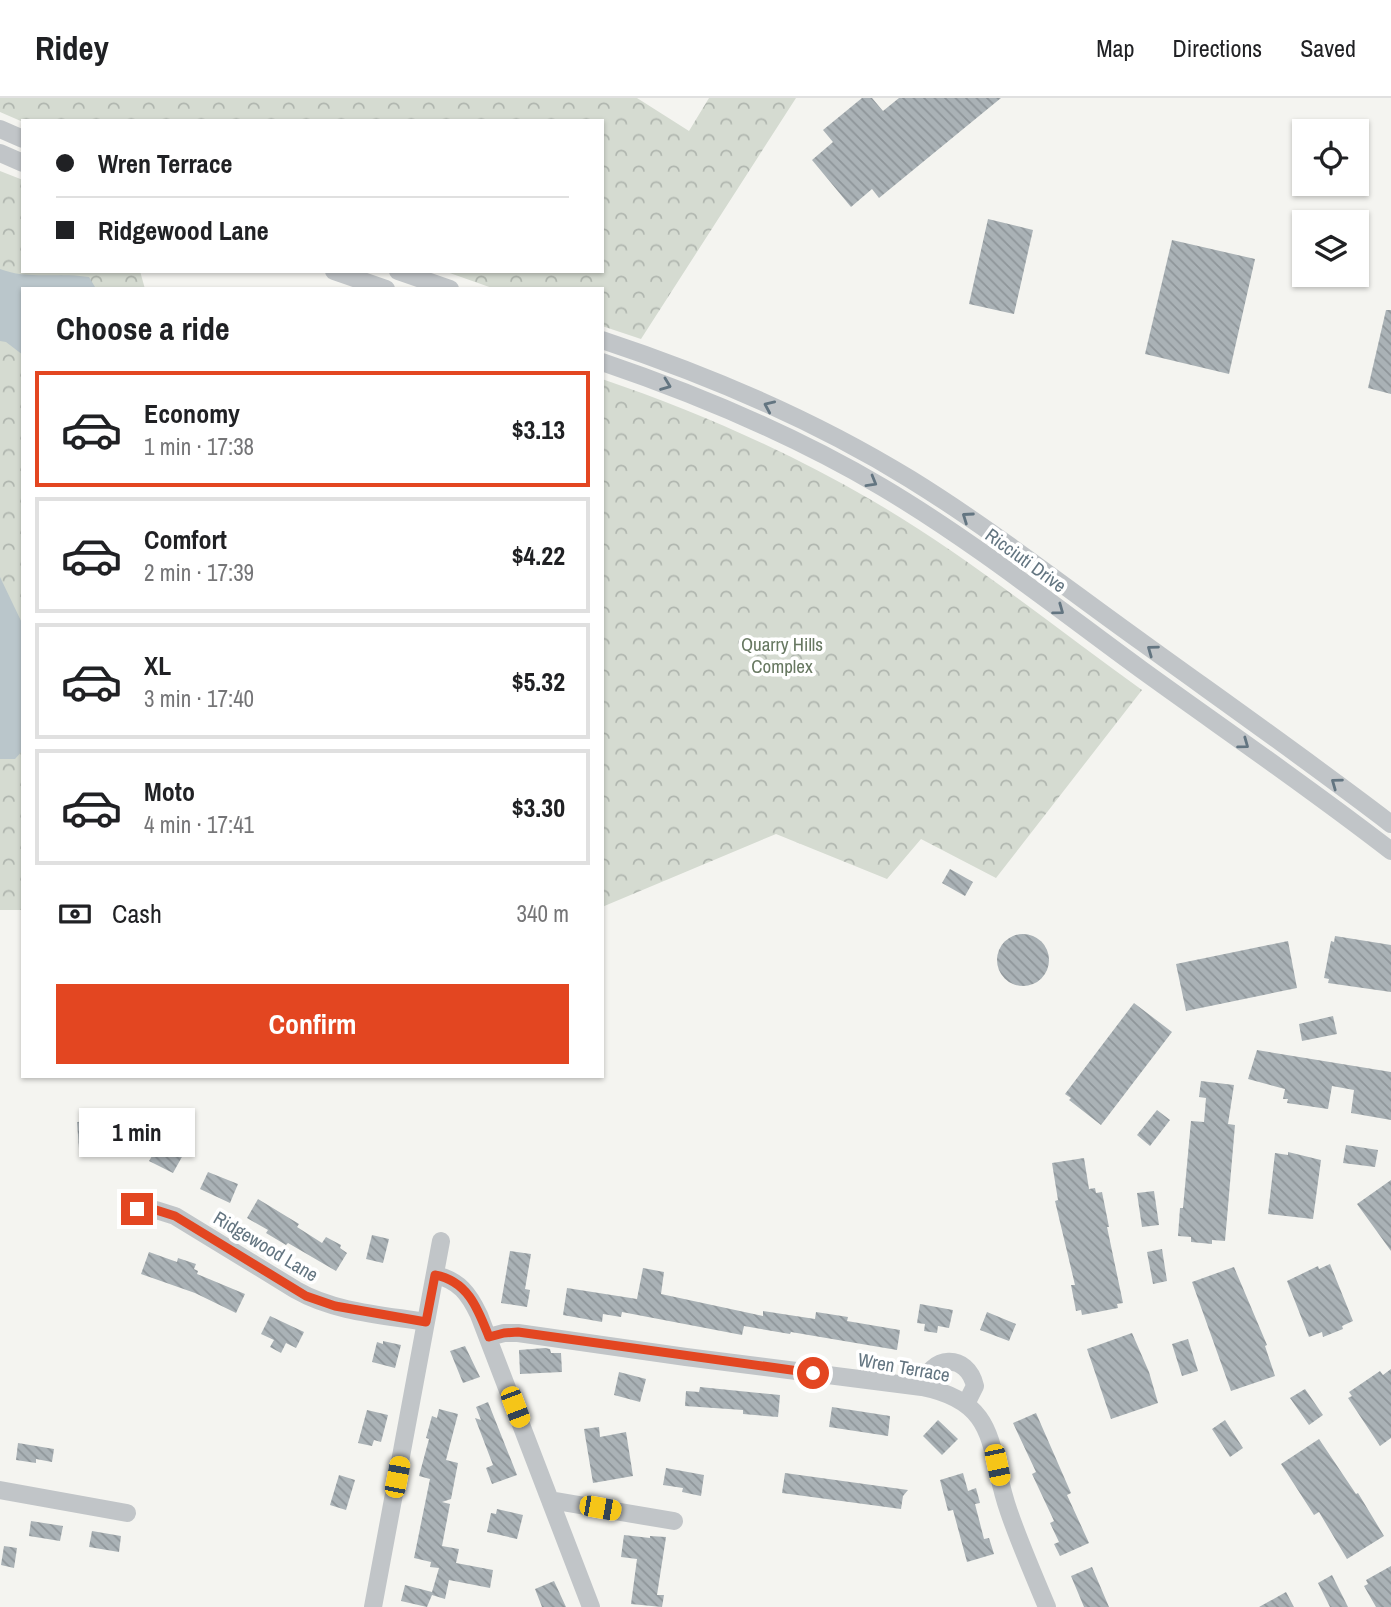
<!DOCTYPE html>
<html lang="en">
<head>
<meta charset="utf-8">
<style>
	:root { --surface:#fff; --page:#f6f6f6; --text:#202124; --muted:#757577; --line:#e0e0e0; --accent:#e34621 }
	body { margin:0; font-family:"Archivo Narrow",sans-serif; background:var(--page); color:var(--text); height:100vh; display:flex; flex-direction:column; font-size:26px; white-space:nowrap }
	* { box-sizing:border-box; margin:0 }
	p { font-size:23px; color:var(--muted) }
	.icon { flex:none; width:38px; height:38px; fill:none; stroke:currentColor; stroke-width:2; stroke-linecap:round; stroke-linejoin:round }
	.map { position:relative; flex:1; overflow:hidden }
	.sheet { position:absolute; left:21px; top:189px; width:583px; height:791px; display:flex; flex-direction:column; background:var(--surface); border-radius:0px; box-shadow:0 2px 5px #0004 }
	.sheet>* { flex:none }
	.guide { position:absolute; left:21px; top:21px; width:583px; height:154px; border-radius:0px; box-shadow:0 2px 5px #0004; display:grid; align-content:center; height:154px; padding:0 35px; background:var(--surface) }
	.buttons { position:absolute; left:1292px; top:21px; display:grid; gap:14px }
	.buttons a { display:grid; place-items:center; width:77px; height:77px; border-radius:0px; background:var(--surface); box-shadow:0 2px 5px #0004; font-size:35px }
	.end { position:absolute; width:32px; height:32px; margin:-16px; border:9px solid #e34621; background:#fff; box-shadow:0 0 0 4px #fff }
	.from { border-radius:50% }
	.bubble { position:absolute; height:49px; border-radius:0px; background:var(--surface); box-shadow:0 2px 5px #0004; font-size:23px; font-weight:700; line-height:49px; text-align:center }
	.car { position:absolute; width:21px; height:42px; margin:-21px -10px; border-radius:9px; box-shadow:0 0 5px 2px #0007; background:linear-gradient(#f5c518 24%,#345 0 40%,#f5c518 0 76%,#345 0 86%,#f5c518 0) }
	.guide b { display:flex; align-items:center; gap:24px; height:66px; font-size:26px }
	.guide b+b { border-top:2px solid var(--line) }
	.guide i { width:18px; height:18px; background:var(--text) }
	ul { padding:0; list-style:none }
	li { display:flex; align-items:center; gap:21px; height:116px; margin:0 14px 10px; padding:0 21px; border:4px solid var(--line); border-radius:0px }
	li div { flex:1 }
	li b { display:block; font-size:26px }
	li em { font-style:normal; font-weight:700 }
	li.on { border-color:var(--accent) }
	li>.icon { width:63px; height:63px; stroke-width:1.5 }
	h2 { padding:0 35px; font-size:32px; line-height:84px }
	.pay { display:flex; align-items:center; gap:18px; height:77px; padding:0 35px; font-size:26px }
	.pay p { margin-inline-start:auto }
	.action { display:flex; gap:14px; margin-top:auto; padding:14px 35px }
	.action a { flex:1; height:80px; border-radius:0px; background:var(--accent); color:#fff; font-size:28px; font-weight:700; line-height:80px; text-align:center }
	header { display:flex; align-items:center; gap:42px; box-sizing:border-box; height:98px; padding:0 35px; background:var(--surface); border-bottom:2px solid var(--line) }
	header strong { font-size:33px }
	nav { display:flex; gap:38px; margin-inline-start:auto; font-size:24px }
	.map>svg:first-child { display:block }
</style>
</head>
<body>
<header>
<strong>Ridey</strong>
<nav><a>Map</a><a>Directions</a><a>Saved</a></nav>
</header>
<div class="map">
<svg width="1391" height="1509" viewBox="0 0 1391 1509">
	<defs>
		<pattern id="forest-crowns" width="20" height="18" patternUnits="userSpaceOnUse" patternTransform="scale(1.75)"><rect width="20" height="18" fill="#d5dbd1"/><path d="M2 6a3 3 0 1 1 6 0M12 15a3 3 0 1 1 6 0" fill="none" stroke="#b0b6af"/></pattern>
		<pattern id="building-back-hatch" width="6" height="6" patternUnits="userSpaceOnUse" patternTransform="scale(1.75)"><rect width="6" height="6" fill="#aab2b6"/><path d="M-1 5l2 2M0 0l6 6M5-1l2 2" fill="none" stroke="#8e9599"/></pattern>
	</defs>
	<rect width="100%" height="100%" fill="#f4f4f0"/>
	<!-- forest -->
	<path fill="url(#forest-crowns)" d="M0,0h637l52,33 20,-33h87l-155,241 -39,-13v-37h-107l-51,-18h158v-150l-579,1 -23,-10z
		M0,73l23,9v91h117l5,18h-122v621h-23z
		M602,281c94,32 185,72 271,122 94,55 180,125 269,189l-146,188 -75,-39 -34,40 -111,-45 -174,73z"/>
	<!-- water -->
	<path fill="#bac6cb" d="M0,171c28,11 59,3 89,8l6,10 -72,2v66l-17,-13 -6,-1z
		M0,479l23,48v125l-8,9h-15z"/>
	<!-- building -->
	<path fill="url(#building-back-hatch)" d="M862,0h10l11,13 16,-13h102l-122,100 -7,-9 -21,18 -39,-47 21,-18 -10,-12z
		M988,121l45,11 -19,84 -45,-10z
		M1172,142l83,19 -26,115 -84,-20z
		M1386,212h5v84l-23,-6z
		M950,771l23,13 -8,14 -23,-13z
		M997 862a26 26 0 1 1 52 0a26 26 0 1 1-52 0Z
		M1335,838l56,9v47l-63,-9 1,-4 -5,-1 7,-37 3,1z
		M1288,843l9,47 -111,23 -10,-47z
		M1134,905l38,29 -71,93 -32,-25 2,-2 -6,-4z
		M1333,918l4,18 -35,7 -3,-17z
		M1257,952l134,22v48l-40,-7 3,-23 -22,-4 -4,23 -41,-6 1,-4h-5l2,-10 -37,-10z
		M1201,983l33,4 -6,39 7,1 -10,116 -13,-1v4l-21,-2v-5l-13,-1 2,-28h3l8,-87 13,1 2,-24 -7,-1z
		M1157,1012l13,10 -20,26 -13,-11z
		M116,1021l2,21 -23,2v6l-16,1 -2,-27z
		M147,1039l36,18 -10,18 -24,-12 3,-5 -12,-6z
		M1346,1047l32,5 -3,17 -32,-4z
		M1288,1054l33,8 -8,59 -45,-5 7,-61 13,2z
		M1084,1060l5,31 6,-1 1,5 6,-1 7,35h-2l16,76 -6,1 1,4 -36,7 -1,-5 -5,1 -5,-26h4l-20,-84 3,-1 -6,-37z
		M208,1074l30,12 -8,19 -30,-14z
		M1391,1082v71l-34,-47z
		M1154,1093l5,34 -17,2 -5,-34z
		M258,1101l41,25 -2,3 25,16 4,-6 15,8 -1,3 7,5 -11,18 -48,-28 -2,2 -20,-12 2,-3 -21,-12z
		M372,1137l17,4 -6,24 -17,-4z
		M1162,1151l5,32 -14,3 -6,-32z
		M510,1153l21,3 -6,35 5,1 -3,17 -26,-4z
		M149,1154l28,10 1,-4 18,6 -2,5 4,2 -1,3 48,20 -9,19 -41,-20 -54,-19z
		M1330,1166l23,57 -11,5 1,3 -20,8 -1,-5 -13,5 -22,-56 31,-15 1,3z
		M1234,1169l33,78 -2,1 10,30 -44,15 -39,-109z
		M643,1170l21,4 -3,22 102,22v-5l52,8 1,-7 32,5 -1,4 53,9 -3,20 -106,-18 -1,2 -46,-8 -2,9 -120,-23 -1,5 -18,-3 -1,8 -39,-7 4,-27 70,11z
		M920,1206l33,6 -4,18 -11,-2 -1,7 -13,-2 1,-7 -8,-1z
		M987,1214l29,12 -7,17 -29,-11z
		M270,1218l34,16 -8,16 -10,-5 -5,10 -11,-6 4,-7 -13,-6z
		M1132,1235l17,39 9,31 -47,16 -24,-70z
		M1188,1241l10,32 -16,5 -10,-32z
		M383,1243l18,4 -6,23 -23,-6 5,-20 6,2z
		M465,1248l15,31 -17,6 -13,-32z
		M545,1250l5,1 1,4h10l1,19 -42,2 -1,-24z
		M1391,1271v69l-11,8 -32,-48 4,-2 -3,-4 31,-21 3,4z
		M619,1274l27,7 -6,23 -26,-7z
		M700,1289l80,8 -2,22 -35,-3v-4l-58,-4 1,-15 13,1z
		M1305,1291l18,26 -14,10 -19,-27z
		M488,1304l29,73 -25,9 -6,-16 7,-3 -18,-47 6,2 -5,-13z
		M832,1309l58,9 -2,20 -59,-9z
		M439,1311l19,5 -12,46 12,3 -7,36 -9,3 8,2 -8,42 17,3 -3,14 37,7 -3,18 -41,-8 -4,19 -13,-4 -5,12 -26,-6 4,-16 27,7 7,-24 -9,-1 1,-5 -17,-4 16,-79 -11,-3 10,-37 -3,-1 6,-22 5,2z
		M367,1312l21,5 -7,27 -7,-2 -2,6 -14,-3z
		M1036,1315l35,80 -4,2 22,48 -29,13 -6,-12 5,-2 -9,-19 4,-2 -22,-47 4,-2 -23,-49z
		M938,1322l20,19 -16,16 -19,-19z
		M1225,1322l18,28 -13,9 -18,-28z
		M599,1329l1,10 26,-5 7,44 -40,7 -9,-54z
		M1319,1341l37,55 2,-1 26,43 -37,23 -28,-47 -5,3 -33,-51z
		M18,1345l36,6 -2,13 -16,-3v4l-20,-3z
		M666,1370l38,7 -3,21 -19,-4 1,-4 -20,-3z
		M785,1375l123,17 -5,6 -2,13 -119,-16z
		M963,1375l5,18 8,-3 4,15 -5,1 9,35 5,-1 5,16 -27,8 -14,-52 -5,1 -8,-31z
		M339,1377l16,5 -9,30 -16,-5z
		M497,1411l26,6 -6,24 -30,-7 4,-19 5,1z
		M31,1423l32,5 -3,15 -31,-5z
		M92,1433l29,5 -2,16 -30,-5z
		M624,1437l26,3v-2l16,1 -9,58h7l-2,12 -31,-3 6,-45 -16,-2z
		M4,1448l13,2 -3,20 -13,-3z
		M1391,1468v41h-15l-12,-21 4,-2 -2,-4z
		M1092,1469l17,40h-25l-13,-31z
		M1332,1477l16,32h-18l-12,-24z
		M554,1483l12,26h-24l-7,-18z
		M1286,1494l8,15h-35z"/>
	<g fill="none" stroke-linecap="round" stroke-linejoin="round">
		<!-- street -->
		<path stroke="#c1c5c8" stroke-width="18" d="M0,31l23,10
			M0,55l23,10
			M334,173l52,18
			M398,173l52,18
			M602,242c106,35 212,80 308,139 81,50 156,109 233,164 83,60 167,119 248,181
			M602,264c97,33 192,73 280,125 91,54 175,121 260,183 83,60 168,118 249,181
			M127,1112h29l19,6 121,74c38,22 87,25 130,32
			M435,1177c24,5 34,19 44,40l112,292
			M489,1239l15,-4h14l168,24 236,30c80,16 65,64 87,125 11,32 25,64 38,95
			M922,1289c8,-32 45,-35 53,-1l-9,18
			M0,1392l127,23
			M550,1402l124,21
			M373,1509l68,-366"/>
	</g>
	<!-- one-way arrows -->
	<defs><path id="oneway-chevron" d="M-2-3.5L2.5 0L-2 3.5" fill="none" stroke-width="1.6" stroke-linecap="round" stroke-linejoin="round" transform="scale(1.75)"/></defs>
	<g stroke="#637581">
		<use href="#oneway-chevron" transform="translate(666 287) rotate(21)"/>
		<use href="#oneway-chevron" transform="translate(769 308) rotate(-156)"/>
		<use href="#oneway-chevron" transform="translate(872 384) rotate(30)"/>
		<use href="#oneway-chevron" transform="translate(967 419) rotate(-145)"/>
		<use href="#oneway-chevron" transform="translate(1059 512) rotate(36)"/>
		<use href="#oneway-chevron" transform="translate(1152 552) rotate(-144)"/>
		<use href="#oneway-chevron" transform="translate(1244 646) rotate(36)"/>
		<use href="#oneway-chevron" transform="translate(1336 685) rotate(-144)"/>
	</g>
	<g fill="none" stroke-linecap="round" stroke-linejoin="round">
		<!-- route -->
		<path stroke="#e34621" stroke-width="9" d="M137,1111l19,1 19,6 131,80 29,10 91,16 9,-47c33,6 43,34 54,62l15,-4 14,-1 295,41"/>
	</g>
	<g text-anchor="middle" stroke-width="7" stroke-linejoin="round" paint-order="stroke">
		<!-- street labels -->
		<g font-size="19" fill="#637581" stroke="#fff">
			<text transform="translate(1026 462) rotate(36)" y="7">Ricciuti Drive</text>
			<text transform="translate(266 1148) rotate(31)" y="7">Ridgewood Lane</text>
			<text transform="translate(904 1269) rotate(10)" y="7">Wren Terrace</text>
		</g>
		<!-- park labels -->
		<g font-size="19" fill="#677861" stroke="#fff">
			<text x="782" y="553">Quarry Hills<tspan x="782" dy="22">Complex</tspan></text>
		</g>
	</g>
</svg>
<div class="buttons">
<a><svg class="icon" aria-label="locate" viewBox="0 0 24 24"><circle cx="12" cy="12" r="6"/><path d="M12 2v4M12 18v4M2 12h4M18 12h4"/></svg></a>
<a><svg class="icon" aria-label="layers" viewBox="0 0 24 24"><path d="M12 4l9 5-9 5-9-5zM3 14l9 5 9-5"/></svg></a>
</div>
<i class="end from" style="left:813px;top:1275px"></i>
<i class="end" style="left:137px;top:1111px"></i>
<div class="bubble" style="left:79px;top:1010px;width:116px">1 min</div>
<i class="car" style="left:515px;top:1309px;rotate:159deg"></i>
<i class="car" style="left:997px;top:1367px;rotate:168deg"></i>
<i class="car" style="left:397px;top:1379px;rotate:11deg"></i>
<i class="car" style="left:600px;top:1410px;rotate:100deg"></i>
<div class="guide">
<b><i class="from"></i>Wren Terrace</b>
<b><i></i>Ridgewood Lane</b>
</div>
<section class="sheet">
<h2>Choose a ride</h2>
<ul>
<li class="on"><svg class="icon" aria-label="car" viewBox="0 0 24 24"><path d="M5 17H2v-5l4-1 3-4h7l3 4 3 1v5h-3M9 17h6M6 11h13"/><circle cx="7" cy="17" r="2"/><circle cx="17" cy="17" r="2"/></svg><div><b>Economy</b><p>1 min · 17:38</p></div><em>$3.13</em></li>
<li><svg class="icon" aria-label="car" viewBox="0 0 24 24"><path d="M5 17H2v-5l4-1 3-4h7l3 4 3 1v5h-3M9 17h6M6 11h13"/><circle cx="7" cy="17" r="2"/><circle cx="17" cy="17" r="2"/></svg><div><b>Comfort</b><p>2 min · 17:39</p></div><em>$4.22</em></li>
<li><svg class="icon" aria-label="car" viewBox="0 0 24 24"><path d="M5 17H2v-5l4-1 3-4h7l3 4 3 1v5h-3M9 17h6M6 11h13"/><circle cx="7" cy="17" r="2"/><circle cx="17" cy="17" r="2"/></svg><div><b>XL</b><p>3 min · 17:40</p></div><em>$5.32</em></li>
<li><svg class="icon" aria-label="car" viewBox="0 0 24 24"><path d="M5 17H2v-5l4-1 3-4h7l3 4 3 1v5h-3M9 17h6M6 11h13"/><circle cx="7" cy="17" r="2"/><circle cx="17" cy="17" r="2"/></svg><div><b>Moto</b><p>4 min · 17:41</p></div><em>$3.30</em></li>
</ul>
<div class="pay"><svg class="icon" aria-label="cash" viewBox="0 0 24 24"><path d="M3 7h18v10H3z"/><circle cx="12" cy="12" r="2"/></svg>Cash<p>340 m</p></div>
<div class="action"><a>Confirm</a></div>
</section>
</div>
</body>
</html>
